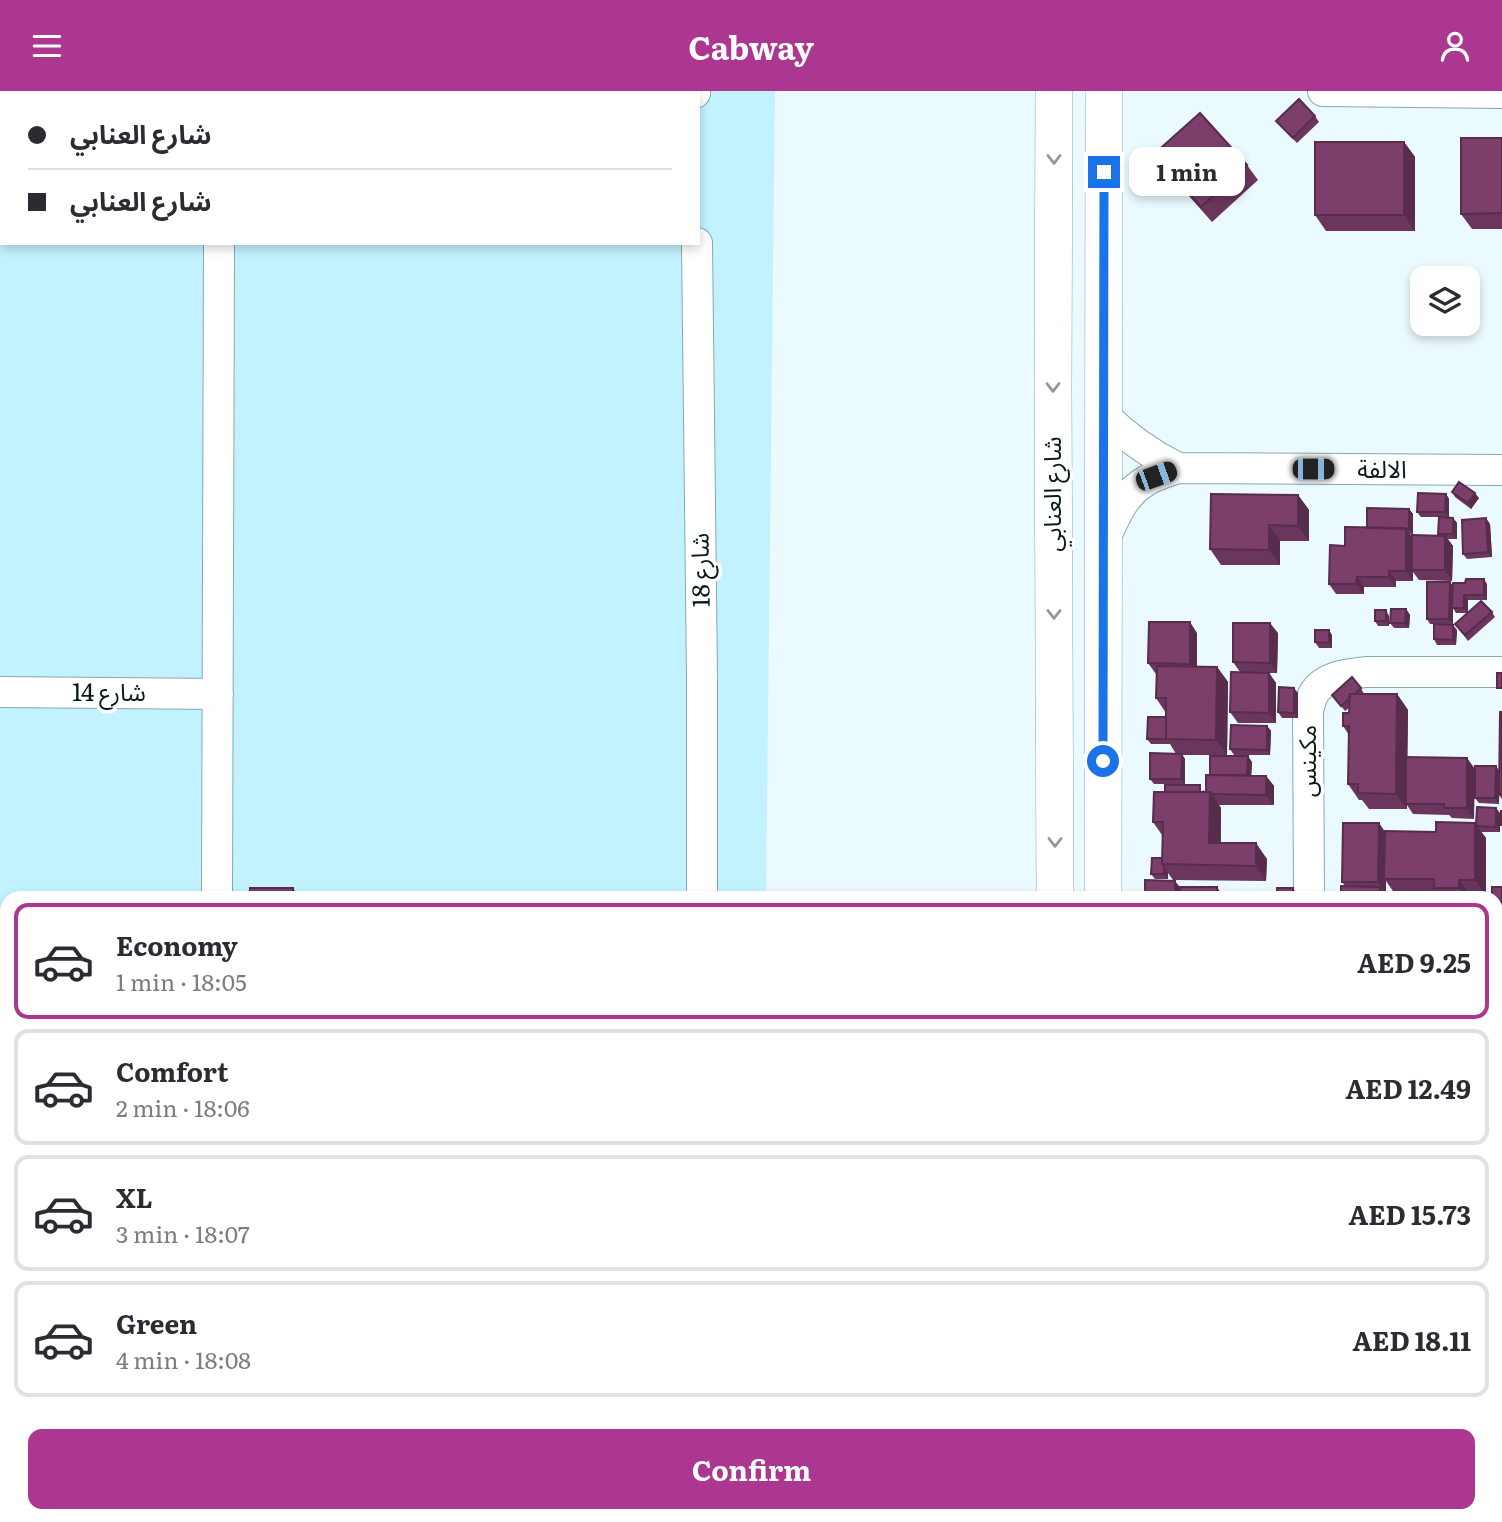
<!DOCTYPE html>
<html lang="en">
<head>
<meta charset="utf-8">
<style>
	:root { --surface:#fff; --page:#f2f2f3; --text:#2b2b33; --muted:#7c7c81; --line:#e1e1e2; --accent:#ab3790 }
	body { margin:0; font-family:Literata,"Noto Sans Arabic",serif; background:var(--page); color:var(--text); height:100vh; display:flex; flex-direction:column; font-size:26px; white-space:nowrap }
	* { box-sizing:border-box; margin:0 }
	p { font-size:23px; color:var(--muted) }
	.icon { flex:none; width:38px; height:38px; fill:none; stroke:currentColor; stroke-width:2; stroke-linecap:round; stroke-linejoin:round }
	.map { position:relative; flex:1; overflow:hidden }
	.drawer { position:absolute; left:0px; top:800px; width:1503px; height:632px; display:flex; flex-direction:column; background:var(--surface); border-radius:21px 21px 0 0; box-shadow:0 4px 10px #0003 }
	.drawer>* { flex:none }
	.top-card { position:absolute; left:0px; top:0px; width:700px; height:154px; box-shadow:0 4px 10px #0003; display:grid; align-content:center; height:154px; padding:0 28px; background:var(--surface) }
	.tools { position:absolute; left:1410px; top:175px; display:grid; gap:14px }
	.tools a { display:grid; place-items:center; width:70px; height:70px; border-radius:14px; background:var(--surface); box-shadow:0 4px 10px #0003; font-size:35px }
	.end { position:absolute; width:32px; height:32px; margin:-16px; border:9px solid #1a73e8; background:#fff; box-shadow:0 0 0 4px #fff }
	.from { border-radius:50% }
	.bubble { position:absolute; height:49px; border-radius:14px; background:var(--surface); box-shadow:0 4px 10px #0003; font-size:23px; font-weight:700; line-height:49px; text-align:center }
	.car { position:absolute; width:21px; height:42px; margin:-21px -10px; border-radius:9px; box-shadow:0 0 5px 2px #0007; background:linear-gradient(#222 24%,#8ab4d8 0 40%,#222 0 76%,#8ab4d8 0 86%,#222 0) }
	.top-card b { display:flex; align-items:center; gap:24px; height:66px; font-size:26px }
	.top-card b+b { border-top:2px solid var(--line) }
	.top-card i { width:18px; height:18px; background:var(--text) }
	ul { padding:12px 0 0; list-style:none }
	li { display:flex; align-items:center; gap:21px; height:116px; margin:0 14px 10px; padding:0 14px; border:4px solid var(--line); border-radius:14px }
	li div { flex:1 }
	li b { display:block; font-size:26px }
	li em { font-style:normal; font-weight:700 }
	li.on { border-color:var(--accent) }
	li>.icon { width:63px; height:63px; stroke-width:1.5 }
	.primary-button { display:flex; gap:14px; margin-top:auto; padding:14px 28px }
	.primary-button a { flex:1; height:80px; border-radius:14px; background:var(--accent); color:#fff; font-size:28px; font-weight:700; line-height:80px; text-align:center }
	header { display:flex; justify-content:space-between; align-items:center; height:91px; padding:0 28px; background:var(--accent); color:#fff; font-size:32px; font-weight:700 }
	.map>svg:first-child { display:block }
</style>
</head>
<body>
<header><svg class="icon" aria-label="menu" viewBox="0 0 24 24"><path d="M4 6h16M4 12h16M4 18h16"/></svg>Cabway<svg class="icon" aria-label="person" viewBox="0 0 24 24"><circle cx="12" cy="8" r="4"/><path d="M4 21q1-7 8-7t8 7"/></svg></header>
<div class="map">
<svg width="1502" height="1431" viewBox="0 0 1502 1431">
	<rect width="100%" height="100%" fill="#eafafe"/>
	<!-- green -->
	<path fill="#c3f2ff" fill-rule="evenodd" d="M0,0h775l-9,807h-759v617h752v7h-759zM2,2h696v150h-696z"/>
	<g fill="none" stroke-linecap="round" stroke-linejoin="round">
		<!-- minor casing -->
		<g stroke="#84a9b3" stroke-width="32">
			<path id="minor" d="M695,0v2
				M1323,0l179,2
				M0,119h2
				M697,152l5,435v220
				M1104,324c22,22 46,39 74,53
				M1104,450c10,-22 19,-47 42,-60 9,-6 21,-9 32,-13l324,2
				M0,601l218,2
				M217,807l2,-655
				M1309,807l-1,-188c2,-5 3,-12 6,-17 11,-17 33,-19 52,-21h136
				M1496,914h6
				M0,1241h7
				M1309,1424v7
				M701,1431v-7"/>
		</g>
		<!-- tertiary casing -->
		<g stroke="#84a9b3" stroke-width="38">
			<path id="tertiary" d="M1054,0l-1,296 2,511
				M1103,807l1,-807
				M1056,1431v-7
				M1102,1431v-7"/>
		</g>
		<!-- minor -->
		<use href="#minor" stroke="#fff" stroke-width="30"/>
		<!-- tertiary -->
		<use href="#tertiary" stroke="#fff" stroke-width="37"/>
	</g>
	<!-- wall -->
	<path fill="#6b365d" d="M1315,25l4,6 -22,21 -21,-22z
		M1502,47v91h-30l-11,-15z
		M1404,51l11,15v74h-89l-11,-16z
		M1154,63l93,11 11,15 -46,42 -47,-53z
		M1452,401l27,6 -8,11 -16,-12z
		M1446,403l3,5v18h-28l-4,-5z
		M1298,404l11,15v31h-29v24h-59l-11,-16z
		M1409,418l4,5v20h-3l2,3 27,-1 -1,-2 15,-16 4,5v16h-9l5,7 -1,35 -33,-1 -6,-8v9h-17v6h-32v7h-28l-7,-10 16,-38 22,-18z
		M1490,433l2,33 -25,2 -4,-5z
		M1450,491l3,4 34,-2v16h-19v13l24,-1 3,5 -27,24 -13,-17 12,-11h-11l-3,-5v16h-23l-3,-5z
		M1406,518l4,6 -1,13h-15l-4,-5z
		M1389,525v10h-11l-3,-5z
		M1457,539l-1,15h-19l-3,-6z
		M1197,542v34h20l11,15 -1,73h-45l3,4v25h-31l-4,-5 26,-25 -6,-10h-19l-4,-5 19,-22v-4l-10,-15v-24l-8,-11z
		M1278,542l-1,40h-8l7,10v40h-38l-8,-11 10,-40 -7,-10z
		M1332,544v13h-13l-4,-6z
		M1361,597l3,6h33l11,16 -1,47 60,1 7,61 -22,-1 -3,-3 -36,-1 -6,-9v4h-38l-7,-9h-3l-11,-16 1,-49 -6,-9 6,-13v-5l-4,3 -13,-16z
		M1298,602v25h-16l-4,-6z
		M1502,621v87l-3,-4v9l-20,-1 -4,-5 21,-32 3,5z
		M1267,635l4,5 -1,24h-36l-4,-6z
		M1252,671l-1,14h15l8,10v19h-55l2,3v35l46,16 -1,22 -93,-1 -5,-7v6h-13l-4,-5 11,-16v-23l-9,-13 51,-32v2h2l4,-17z
		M1500,722v19h-19l5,6v58l-16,-1v3h-29l-2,-3 -44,-1 -9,-13v12h-2l4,5h-47l4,-12 -3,-4 37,-59 6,9h51l40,-7z
		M1502,796v52h-3l-3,-4v-37z
		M1496,850h4l2,3v19h-6z
		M1502,953v62h-5l-1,-1v-60z
		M1225,1424h22v7h-19z"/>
	<!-- shaded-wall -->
	<path fill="#572c4c" d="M0,33l2,3v37l-2,-2z
		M1404,51l11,15v74l-11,-16z
		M1475,402l4,5 -8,11 -3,-6z
		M1446,403l3,5v18l-4,-5z
		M1298,404l11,15v31l-11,-15z
		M1409,418l4,5v20l-4,-5z
		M1453,427l4,5v16l-4,-5z
		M1486,427l4,6 2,33 -4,-5z
		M1269,434l11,16v24l-11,-15z
		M1406,437l7,11 -1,31 1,2v9l-7,-10z
		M1445,445l8,10 -1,35 -7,-11z
		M1389,480l7,10v6l-7,-10z
		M1357,486l7,10v7l-8,-10z
		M1484,488l3,5v16l-3,-5z
		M1450,491l3,5v37l-4,-5z
		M1464,504l4,5v13l-4,-5z
		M1406,518l4,6 -1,13 -4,-5z
		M1386,519l3,6v10l-3,-5z
		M1190,531l7,11v41l-7,-10z
		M1270,532l8,10 -1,40 -7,-10z
		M1453,534l4,5 -1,15 -3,-5z
		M1329,539l3,5v13l-3,-5z
		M1217,576l11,15 -1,73 -11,-15z
		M1269,582l7,10v40l-7,-10z
		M1294,597l4,5v25l-4,-5z
		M1397,603l11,16 -1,99 -11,-15z
		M1267,635l4,5 -1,24 -3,-5z
		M1182,663l3,5v25l-4,-5z
		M1248,665l4,6 -1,19 -4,-6z
		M1467,667l8,11 -1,50 -7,-11z
		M1496,675l4,6 -1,32 -4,-6z
		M1266,685l8,10v19l-8,-10z
		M1210,701l11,16 -1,51 -11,-16z
		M1496,717l4,5v19l-4,-5z
		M1379,732l7,11 -2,45 2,2v12l-8,-11z
		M1475,732l11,15v58l-11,-16z
		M1256,752l11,16 -1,22 -10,-15z
		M1164,776l4,6v6l-4,-5z
		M1459,789l11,15v3h-4l-7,-10z
		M1175,790l8,10v7h-8z
		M1217,796l7,11h-7z
		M1380,796l8,10v1h-8z
		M293,797l4,6v4h-4z
		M1293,797l4,6v4h-4z
		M1500,850l2,3v16l-2,-3z
		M1496,1190l1,2 1,23 -2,-3z
		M1220,1424h2l4,7h-6z"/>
	<!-- building -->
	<path fill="#7c3f6c" stroke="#572c4c" stroke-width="2" d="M1299,8l16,17 -22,22 -17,-17z
		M1200,22l47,52 -46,42 -47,-53z
		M1461,47h41v75l-41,1z
		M1315,51h89v73h-89z
		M1459,391l16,11 -7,10 -16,-11z
		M1418,402l28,1 -1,18h-28z
		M1211,403l87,1v31l-29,-1v25l-59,-1z
		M1367,417l42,1v20l-42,-1z
		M1439,426l14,1v16h-15z
		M1486,427l2,34 -25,2 -1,-34z
		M1345,436l61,1v43h-17v6h-32l-1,7h-27l1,-39 15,1z
		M1412,444l33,1v34h-33z
		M1466,488h18v16h-20v13h-12l1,-25h12z
		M1427,491h23l-1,37h-22z
		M1481,510l11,11 -27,23 -10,-11z
		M1391,518h15l-1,14h-15z
		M1375,519h11v11h-11z
		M1149,531h41v42l-42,-1z
		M1233,532h37v40l-37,-1z
		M1434,533l19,1v15l-19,-1z
		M1315,539h14v13l-14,-1z
		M1157,575l60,1 -1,73 -50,-1v-41h-10z
		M1231,581l38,1v40l-39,-1z
		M1497,582h5v15h-5z
		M1352,586l9,11 -6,6h-5l-1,5 -8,7 -9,-11z
		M1279,596l15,1v25l-16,-1z
		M1350,603h47l-1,100 -38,-1v-9h-10l1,-58h-6v-13h6z
		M1500,621h2v82h-3z
		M1148,626h18v22h-19z
		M1231,634l36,1v24l-37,-1z
		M1150,662l32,1 -1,25h-31z
		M1210,665h38l-1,19h-37z
		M1406,666l61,1v50h-23v-4h-38z
		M1475,675h21l-1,32h-20z
		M1206,684l60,1v19l-54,-1 -2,-2h-4z
		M1165,694h35v7h-35z
		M1154,701h56l-1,51h47v23l-94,-2 1,-42h-10z
		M1477,716l19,1v19l-18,-1 -2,-1z
		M1501,720h1v14h-1z
		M1436,731l39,1v57h-16v8h-25v-9h-50l1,-48 51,1z
		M1343,732h36l-1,59h-36z
		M1152,767h10v6l2,3v7h-13z
		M1145,789l30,1v17h-30z
		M1341,795l39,1v11h-39z
		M1180,796h37v11h-37z
		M1492,796h10v41h-6v-30h-4z
		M250,797h43v10h-43z
		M1277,797h16v10h-16z
		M1257,804h19v3h-19z
		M1496,850h4v16h-4z
		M1502,953v52h-6v-51z
		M1149,1424h71v7h-71z
		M1225,1424h19v1h-19z"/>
	<!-- one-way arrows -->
	<defs><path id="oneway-chevron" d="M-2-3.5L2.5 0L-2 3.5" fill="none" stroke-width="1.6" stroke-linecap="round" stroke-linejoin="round" transform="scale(1.75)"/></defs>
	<g stroke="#919899">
		<use href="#oneway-chevron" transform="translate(1054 68) rotate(90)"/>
		<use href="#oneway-chevron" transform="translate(1053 296) rotate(90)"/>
		<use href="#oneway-chevron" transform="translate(1054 523) rotate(90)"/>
		<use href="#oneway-chevron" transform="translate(1055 751) rotate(90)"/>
	</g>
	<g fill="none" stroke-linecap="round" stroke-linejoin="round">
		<!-- route -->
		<path stroke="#1a73e8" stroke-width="9" d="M1103,670l1,-589"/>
	</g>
	<g text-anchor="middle" stroke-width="7" stroke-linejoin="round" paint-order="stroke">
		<!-- street labels -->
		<g font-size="24" fill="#0b1a1d" stroke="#fff">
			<text x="1382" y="387">الالفة</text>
			<text transform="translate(1053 403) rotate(-90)" y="8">شارع العنابي</text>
			<text transform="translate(701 479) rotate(-91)" y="8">شارع 18</text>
			<text x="109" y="610">شارع 14</text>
			<text transform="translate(1308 670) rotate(-90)" y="8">مكينس</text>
		</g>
	</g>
</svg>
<div class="tools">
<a><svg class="icon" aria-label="layers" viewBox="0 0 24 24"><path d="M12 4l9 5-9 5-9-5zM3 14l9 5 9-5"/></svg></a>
</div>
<i class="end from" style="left:1103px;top:670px"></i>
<i class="end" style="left:1104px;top:81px"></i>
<div class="bubble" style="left:1129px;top:56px;width:116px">1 min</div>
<i class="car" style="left:1313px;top:378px;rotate:90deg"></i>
<i class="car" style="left:1156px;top:385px;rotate:70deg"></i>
<div class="top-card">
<b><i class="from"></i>شارع العنابي</b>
<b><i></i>شارع العنابي</b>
</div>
<section class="drawer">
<ul>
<li class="on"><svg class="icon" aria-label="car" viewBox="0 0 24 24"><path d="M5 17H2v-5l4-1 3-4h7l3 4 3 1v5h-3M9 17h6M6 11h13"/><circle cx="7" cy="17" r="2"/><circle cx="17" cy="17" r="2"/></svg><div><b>Economy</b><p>1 min · 18:05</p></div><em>AED 9.25</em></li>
<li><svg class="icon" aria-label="car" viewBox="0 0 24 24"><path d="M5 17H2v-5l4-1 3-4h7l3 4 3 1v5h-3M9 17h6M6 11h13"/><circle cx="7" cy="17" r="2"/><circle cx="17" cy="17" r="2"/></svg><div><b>Comfort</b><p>2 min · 18:06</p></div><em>AED 12.49</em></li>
<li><svg class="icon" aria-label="car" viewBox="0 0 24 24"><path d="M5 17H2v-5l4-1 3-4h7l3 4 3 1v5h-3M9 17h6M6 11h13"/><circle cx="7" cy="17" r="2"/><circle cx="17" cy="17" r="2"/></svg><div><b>XL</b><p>3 min · 18:07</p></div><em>AED 15.73</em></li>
<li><svg class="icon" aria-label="car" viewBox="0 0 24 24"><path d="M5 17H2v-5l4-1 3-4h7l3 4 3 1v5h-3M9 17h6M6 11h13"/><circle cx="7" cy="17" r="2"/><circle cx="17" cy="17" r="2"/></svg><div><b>Green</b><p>4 min · 18:08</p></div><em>AED 18.11</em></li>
</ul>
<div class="primary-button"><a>Confirm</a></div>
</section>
</div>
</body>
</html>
